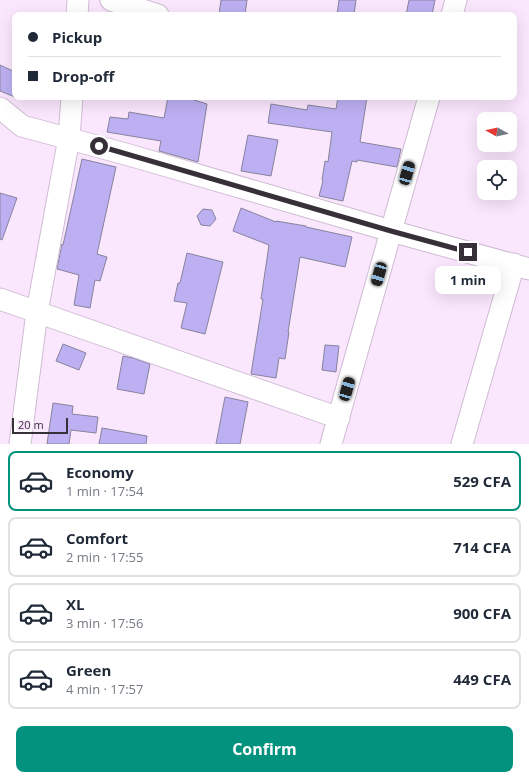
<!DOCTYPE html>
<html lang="en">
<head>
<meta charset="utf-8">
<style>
	:root { --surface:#fff; --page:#f6f6f7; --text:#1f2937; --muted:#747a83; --line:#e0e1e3; --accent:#03927e }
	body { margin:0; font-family:"Open Sans",sans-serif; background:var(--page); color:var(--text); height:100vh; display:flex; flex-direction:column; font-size:15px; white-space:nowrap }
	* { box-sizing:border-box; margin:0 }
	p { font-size:13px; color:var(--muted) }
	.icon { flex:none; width:22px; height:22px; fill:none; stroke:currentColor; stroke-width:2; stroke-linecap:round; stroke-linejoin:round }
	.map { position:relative; height:444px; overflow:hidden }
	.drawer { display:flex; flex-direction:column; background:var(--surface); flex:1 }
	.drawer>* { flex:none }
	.top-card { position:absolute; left:12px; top:12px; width:505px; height:88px; border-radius:8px; box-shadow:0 4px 16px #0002; display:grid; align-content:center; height:88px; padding:0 16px; background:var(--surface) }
	.needle { width:26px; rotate:278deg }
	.buttons { position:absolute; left:477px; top:112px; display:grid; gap:8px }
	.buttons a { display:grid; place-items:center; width:40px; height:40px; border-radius:8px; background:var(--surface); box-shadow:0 4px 16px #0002; font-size:20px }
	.scale { position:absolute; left:12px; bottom:10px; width:56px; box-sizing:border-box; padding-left:4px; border:2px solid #373039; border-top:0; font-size:11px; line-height:14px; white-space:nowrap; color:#373039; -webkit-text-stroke:3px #fae6fd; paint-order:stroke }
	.end { position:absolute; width:18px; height:18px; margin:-9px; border:5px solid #373039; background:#fff; box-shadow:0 0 0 2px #fff }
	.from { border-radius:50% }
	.bubble { position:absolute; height:28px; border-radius:8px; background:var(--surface); box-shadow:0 4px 16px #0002; font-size:13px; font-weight:700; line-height:28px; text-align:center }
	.car { position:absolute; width:12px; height:24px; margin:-12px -6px; border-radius:5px; box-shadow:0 0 3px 1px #0007; background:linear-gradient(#222 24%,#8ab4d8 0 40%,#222 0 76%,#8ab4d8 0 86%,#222 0) }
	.top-card b { display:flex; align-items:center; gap:14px; height:38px; font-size:15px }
	.top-card b+b { border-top:1px solid var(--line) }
	.top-card i { width:10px; height:10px; background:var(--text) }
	ul { padding:7px 0 0; list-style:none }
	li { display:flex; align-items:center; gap:12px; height:60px; margin:0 8px 6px; padding:0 8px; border:2px solid var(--line); border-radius:8px }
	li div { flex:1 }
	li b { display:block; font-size:15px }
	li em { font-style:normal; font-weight:700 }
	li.current { border-color:var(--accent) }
	li>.icon { width:36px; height:36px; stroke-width:1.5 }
	.button { display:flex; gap:8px; margin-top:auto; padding:8px 16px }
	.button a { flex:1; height:46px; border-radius:8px; background:var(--accent); color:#fff; font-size:16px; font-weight:700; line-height:46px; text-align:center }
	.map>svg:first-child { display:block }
</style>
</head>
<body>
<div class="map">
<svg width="529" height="444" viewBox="0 0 529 444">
	<rect width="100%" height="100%" fill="#fae6fd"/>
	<!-- building -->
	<path fill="#bcb0f2" stroke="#87839c" d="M221,0h26l-2,15h-26z
		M339,0h17l-2,15h-17z
		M409,0h26l-3,15h-26z
		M0,65l15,7v25l-15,-6z
		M168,97h17l22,7 -9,58 -39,-11 2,-10 -54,-9 3,-15 18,2 1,-7 35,6z
		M338,97h29l-7,45 41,7 -4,18 -40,-7v2l-5,-1 -9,40 -24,-5 4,-15 -1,-1 3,-19 3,1 4,-30 -64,-9 3,-19 36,6 1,-5 28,4z
		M248,135l30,5 -7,36 -30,-5z
		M82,159l34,8 -19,87 10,3 -7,24 -5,-1 -5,28 -16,-3 5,-30 -22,-6 5,-25 1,1z
		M0,193l17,5 -15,42 -2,-1z
		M241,208l35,14v-1l30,5v1l46,10 -7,30 -45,-10 -12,75h1l-4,27 -6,-1 -3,20 -25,-4 12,-75h-2l8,-54 -36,-14z
		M203,209l9,1 4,9 -6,7 -9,-1 -4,-9z
		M187,253l36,9 -18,72 -24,-6 6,-25 -13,-2 4,-18h2z
		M63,344l23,9 -7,17 -23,-9z
		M325,345l14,1 -3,26 -14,-2z
		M123,356l10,2 17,6 -6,30 -27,-5z
		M225,397l23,5 -8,42h-24z
		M53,403l20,3 -1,8 26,3 -2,16 -25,-3 -2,14h-22z
		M102,428l45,8 -1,8h-47z"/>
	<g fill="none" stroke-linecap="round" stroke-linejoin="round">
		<!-- minor casing -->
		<g stroke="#cfbcd3" stroke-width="23">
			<path id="minor" d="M111,0l47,15
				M77,15l1,-15
				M452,15l4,-15
				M0,108l22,18 107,29 262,76 138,38
				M0,299l37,13 302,106
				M20,444l17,-132 32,-174 3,-41
				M331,444l98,-347
				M462,444l52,-180"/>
		</g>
		<!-- minor -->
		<use href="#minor" stroke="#fff" stroke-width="21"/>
	</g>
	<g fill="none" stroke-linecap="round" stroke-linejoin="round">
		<!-- route -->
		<path stroke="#373039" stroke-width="5" d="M99,146l292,85 77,21"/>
	</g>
</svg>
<div class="buttons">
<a><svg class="needle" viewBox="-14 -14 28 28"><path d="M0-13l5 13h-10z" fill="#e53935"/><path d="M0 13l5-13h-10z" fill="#747a83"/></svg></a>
<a><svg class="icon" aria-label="locate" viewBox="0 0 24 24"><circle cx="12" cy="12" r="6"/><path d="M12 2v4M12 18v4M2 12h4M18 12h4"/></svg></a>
</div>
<div class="scale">20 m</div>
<i class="end from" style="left:99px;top:146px"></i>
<i class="end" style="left:468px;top:252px"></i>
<div class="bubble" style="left:435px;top:266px;width:66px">1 min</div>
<i class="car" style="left:407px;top:173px;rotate:16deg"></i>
<i class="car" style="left:379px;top:274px;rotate:196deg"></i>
<i class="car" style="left:347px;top:389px;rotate:16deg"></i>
<div class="top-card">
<b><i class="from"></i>Pickup</b>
<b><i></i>Drop-off</b>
</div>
</div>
<section class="drawer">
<ul>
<li class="current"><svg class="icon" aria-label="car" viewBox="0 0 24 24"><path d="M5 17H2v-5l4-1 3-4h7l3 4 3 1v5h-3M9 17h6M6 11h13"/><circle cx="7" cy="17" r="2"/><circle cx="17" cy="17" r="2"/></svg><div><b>Economy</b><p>1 min · 17:54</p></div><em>529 CFA</em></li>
<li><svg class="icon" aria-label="car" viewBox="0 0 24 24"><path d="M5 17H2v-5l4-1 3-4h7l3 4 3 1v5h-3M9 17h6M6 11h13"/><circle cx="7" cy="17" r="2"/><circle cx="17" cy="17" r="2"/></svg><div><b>Comfort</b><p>2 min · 17:55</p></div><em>714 CFA</em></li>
<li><svg class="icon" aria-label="car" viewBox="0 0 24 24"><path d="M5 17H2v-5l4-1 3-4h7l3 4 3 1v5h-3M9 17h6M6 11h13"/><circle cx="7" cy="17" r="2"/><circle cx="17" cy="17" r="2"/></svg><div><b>XL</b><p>3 min · 17:56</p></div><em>900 CFA</em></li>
<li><svg class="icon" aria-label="car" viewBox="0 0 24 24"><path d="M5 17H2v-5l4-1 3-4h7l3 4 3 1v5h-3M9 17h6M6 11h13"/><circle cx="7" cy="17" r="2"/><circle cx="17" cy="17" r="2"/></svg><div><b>Green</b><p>4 min · 17:57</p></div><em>449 CFA</em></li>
</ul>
<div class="button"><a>Confirm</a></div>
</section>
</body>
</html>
